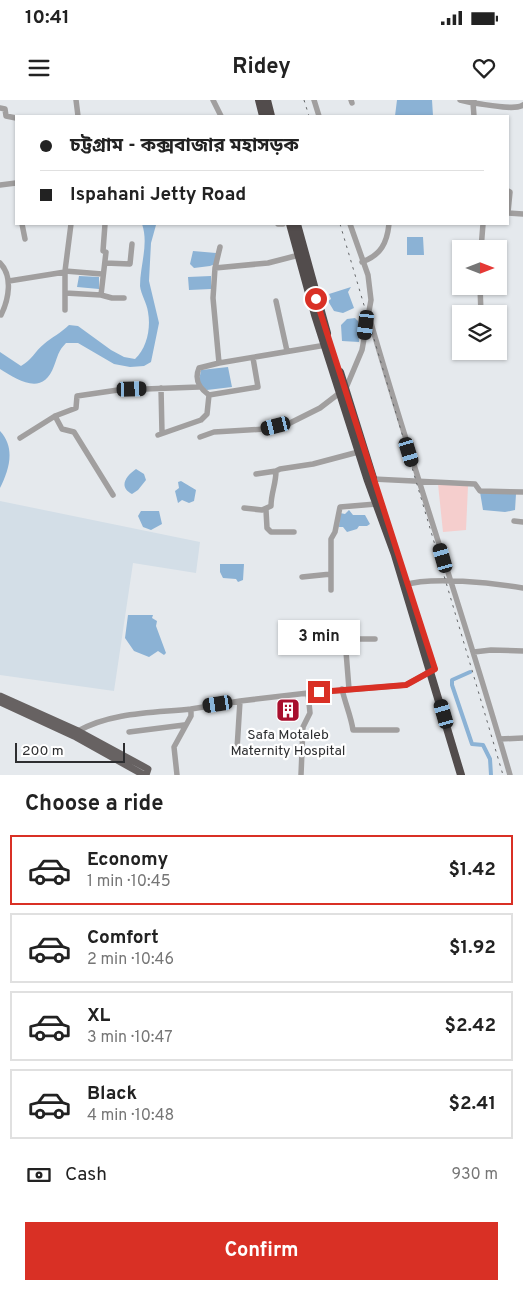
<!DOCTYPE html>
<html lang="en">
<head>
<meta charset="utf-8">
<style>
	:root { --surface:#fff; --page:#f2f2f2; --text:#222; --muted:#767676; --line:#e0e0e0; --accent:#d93025 }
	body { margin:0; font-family:Overpass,"Noto Sans Bengali",sans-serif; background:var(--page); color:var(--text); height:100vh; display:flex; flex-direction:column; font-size:19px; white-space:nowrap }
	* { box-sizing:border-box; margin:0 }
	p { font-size:16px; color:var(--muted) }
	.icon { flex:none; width:28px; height:28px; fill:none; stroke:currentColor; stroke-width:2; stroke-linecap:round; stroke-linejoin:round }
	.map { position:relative; height:675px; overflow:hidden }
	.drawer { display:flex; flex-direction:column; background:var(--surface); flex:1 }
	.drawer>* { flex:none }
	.guide { position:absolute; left:15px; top:15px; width:494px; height:110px; border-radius:0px; box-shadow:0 1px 4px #0004; display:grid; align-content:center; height:110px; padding:0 25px; background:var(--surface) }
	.needle { width:32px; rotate:90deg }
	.buttons { position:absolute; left:452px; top:140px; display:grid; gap:10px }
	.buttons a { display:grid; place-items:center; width:55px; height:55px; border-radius:0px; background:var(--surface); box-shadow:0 1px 4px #0004; font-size:25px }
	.scale { position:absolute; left:15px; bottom:12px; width:110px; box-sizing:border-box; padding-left:5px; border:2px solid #2d2e30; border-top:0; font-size:14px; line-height:18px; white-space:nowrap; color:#2d2e30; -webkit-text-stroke:4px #fff; paint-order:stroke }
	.end { position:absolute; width:22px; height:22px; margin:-11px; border:6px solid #d93025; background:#fff; box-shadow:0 0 0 2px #fff }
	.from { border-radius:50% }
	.bubble { position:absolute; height:35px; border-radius:0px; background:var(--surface); box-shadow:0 1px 4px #0004; font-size:16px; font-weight:700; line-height:35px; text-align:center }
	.car { position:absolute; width:15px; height:30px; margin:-15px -8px; border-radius:6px; box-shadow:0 0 4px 1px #0007; background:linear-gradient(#222 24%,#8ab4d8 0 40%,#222 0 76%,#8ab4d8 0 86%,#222 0) }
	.guide b { display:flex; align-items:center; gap:18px; height:48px; font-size:19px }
	.guide b+b { border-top:1px solid var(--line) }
	.guide i { width:12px; height:12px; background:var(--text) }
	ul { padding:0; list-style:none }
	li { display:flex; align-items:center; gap:15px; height:70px; margin:0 10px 8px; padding:0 15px; border:2px solid var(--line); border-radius:0px }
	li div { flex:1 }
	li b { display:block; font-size:19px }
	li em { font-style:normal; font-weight:700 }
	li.current { border-color:var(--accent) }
	li>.icon { width:45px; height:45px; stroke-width:1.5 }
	h2 { padding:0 25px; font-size:22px; line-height:60px }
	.pay { display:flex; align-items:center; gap:12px; height:55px; padding:0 25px; font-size:19px }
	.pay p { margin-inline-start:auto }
	.action { display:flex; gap:10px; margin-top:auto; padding:10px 25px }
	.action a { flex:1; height:58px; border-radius:0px; background:var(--accent); color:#fff; font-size:20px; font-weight:700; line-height:58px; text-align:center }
	.status { display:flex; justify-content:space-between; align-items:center; height:35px; padding:0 25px; background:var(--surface); direction:ltr }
	.status svg { height:14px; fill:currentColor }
	header { display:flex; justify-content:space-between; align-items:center; height:65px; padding:0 25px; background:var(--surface); font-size:22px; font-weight:700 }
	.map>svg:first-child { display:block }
</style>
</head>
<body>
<div class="status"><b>10:41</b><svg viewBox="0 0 49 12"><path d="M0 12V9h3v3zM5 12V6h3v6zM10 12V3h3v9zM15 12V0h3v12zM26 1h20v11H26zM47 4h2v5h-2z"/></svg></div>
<header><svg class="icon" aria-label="menu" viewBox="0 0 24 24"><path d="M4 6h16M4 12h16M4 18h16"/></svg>Ridey<svg class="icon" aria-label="heart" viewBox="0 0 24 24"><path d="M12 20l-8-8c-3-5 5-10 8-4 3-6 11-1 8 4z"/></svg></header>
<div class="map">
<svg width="523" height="675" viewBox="0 0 523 675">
	<rect width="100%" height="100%" fill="#e5e9ed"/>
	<!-- built -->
	<path fill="#d3dee7" d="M0,401l200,41 -4,31 -63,-10 -19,128 -114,-16z"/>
	<!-- green -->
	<path fill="#f5cecd" d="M438,384l30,2 -2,44 -23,2z"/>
	<!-- water -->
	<path fill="#8bb2d5" d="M397,0h35l1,16h-38z
		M142,124l14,1 -5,18 -2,38 10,42 -8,39 -7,4 -14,1 -16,-3 -36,-21h-12c-8,8 -8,13 -12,23 -11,31 -36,14 -54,3v-17l21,14c11,-6 14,-15 23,-22 8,-7 17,-11 25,-19l9,1 33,24 13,7 11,2c12,-11 16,-31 13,-47 -1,-9 -7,-17 -8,-26 0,-21 9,-42 2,-62z
		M407,137h16l1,18h-17z
		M193,151l23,2 -1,11 -5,2 -16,2 -4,-4z
		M79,176l20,1v12l-22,-2z
		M211,176v13l-22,1 -1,-13z
		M351,187l-3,5 6,16 -11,5 -9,-2 -6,-10 3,-2 -2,-5z
		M355,218l3,3 1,21 -17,-1 -1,-16 6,-6z
		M228,267l4,20 -25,3 -5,-2 -3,-7 2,-11z
		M0,331c16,17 9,39 0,57z
		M136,369l8,5 2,6 -8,10 -6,4c-14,-7 -6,-18 4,-25z
		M181,381l15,9 -2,11 -5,2 -7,-3 -4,3 -3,-12 4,-3 -1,-6z
		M480,392l36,2 -1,16 -10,2 -22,-2z
		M349,410l4,5h12l5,9 -3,2h-8l-2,3 -10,3 -4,-5h-4l1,-14 5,1z
		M141,411h18l3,13 -11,6 -8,-3 -5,-11z
		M220,464h24l-1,16 -5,2 -2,-3 -13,-1 -3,-6z
		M128,515h25l-1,3 5,3 -1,5 10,27 -2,2 -6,-4 -9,6 -15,-6 -9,-13z"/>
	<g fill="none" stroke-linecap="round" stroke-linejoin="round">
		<!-- canal -->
		<path stroke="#8bb2d5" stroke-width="4" d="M470,572l-18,8v5l20,59 11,1 7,14 1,16"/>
		<!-- minor -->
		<path stroke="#a19f9f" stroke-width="5.5" d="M76,0l2,16
			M213,0l8,16
			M314,0l5,16
			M351,0l1,3
			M460,0l13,3 1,-3
			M0,8l5,1 1,7 10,2
			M474,16l-1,-13c12,1 42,8 50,2
			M0,85l16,-2
			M508,91l2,1 -2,20
			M508,113l15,1
			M22,124l3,15
			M278,124h5
			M481,149l2,-25
			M362,162c19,-7 25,-19 27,-38
			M0,163c13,13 9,36 1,52
			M105,163l25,1 2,-20
			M215,168l5,-21
			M65,171l37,3
			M9,181l56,-9
			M480,186l1,28
			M65,193l36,2 5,-43 -3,-1 2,-27
			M101,195l11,3h12
			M276,201l11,50
			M65,210v-39l6,-47
			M369,216c44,154 97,305 141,459
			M219,263l107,-18
			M161,288l1,45
			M209,295c-10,-7 -15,-15 -10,-27l20,-5 -6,-65 2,-30 53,-5 31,-8
			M55,316l7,13 12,3 39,63
			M158,335l43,-15 6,-6 2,-19 49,-8 -5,-29
			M200,337l14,-5 51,-3 23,-5 32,-16 26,-20 16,-38 9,-50 -3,-25 -18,-51
			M20,338l35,-22 21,-8 1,-12 41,-6 81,-3
			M256,374l20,-3
			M373,379l102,5 5,7 43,1
			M244,408l18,2 9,-4c0,-13 5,-22 5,-35l4,-2 33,-5 49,-13
			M266,410l1,18 4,4h23
			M514,421l9,1
			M302,477l29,-3
			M404,485c28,-9 89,-2 119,3
			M331,490v-51l4,-7 5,-25 36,-3
			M474,552l17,-2 32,1
			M342,589c3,14 9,27 11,41h44
			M349,589l-4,-50h30
			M78,631c34,-19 75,-18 113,-22
			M129,632l55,-7
			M500,639l23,-1
			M237,649l3,-48 68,-8
			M177,675l-3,-28 17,-31v-7l49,-8
			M301,675l2,-48 7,-14 -2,-20 98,-8 29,-16"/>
		<!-- major -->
		<path stroke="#676262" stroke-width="7" d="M0,596l78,35 70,38 -2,6
			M0,602l74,34 70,39"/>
		<!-- highway -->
		<path stroke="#524c4c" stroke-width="8" d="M259,0l4,16
			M267,0l4,16
			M290,124l25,91 53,166 27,74 66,220
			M297,124l30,109
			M340,272l33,106"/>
		<!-- rail -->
		<path stroke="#636567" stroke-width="1" stroke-dasharray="2.5 5" stroke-linecap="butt" d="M304,0l5,16
			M340,124l163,551"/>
	</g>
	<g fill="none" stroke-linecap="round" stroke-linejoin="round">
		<!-- route -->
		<path stroke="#d93025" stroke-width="6" d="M316,199l119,370 -29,16 -87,7"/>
	</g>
	<!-- icons -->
	<defs>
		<g id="building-square" transform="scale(1.25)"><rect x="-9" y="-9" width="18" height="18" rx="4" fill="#a80f2e" stroke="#fff"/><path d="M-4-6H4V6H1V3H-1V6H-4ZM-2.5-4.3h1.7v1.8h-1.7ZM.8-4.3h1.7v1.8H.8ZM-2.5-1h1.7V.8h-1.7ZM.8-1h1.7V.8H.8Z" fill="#fff"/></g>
	</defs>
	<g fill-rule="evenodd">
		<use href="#building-square" x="288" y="610"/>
	</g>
	<g text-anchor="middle" stroke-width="4.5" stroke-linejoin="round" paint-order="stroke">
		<!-- poi labels -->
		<g font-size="14" fill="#2d2e30" stroke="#fff">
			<text x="288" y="639">Safa Motaleb<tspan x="288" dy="16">Maternity Hospital</tspan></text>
		</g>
	</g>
</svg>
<div class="buttons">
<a><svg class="needle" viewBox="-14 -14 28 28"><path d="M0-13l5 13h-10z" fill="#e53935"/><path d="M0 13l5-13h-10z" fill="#767676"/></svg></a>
<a><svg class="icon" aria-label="layers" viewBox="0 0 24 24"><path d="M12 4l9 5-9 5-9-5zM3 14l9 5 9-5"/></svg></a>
</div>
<div class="scale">200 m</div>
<i class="end from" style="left:316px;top:199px"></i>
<i class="end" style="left:319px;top:592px"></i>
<div class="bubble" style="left:278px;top:520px;width:82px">3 min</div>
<i class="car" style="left:366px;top:225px;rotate:187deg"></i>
<i class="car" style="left:132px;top:289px;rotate:88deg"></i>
<i class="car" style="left:276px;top:326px;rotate:256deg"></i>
<i class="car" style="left:409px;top:352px;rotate:163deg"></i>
<i class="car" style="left:443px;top:458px;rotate:344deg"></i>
<i class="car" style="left:218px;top:604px;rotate:261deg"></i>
<i class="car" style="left:444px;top:614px;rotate:344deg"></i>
<div class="guide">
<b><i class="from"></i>চট্টগ্রাম - কক্সবাজার মহাসড়ক</b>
<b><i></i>Ispahani Jetty Road</b>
</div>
</div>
<section class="drawer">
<h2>Choose a ride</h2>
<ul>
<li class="current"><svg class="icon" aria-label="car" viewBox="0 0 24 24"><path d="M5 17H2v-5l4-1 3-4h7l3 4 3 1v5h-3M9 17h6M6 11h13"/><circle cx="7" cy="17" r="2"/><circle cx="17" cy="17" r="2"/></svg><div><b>Economy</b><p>1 min · 10:45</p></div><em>$1.42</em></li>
<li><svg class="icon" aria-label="car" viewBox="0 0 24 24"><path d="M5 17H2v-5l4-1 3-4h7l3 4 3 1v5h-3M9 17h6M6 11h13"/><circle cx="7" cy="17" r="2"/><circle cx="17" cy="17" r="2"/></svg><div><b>Comfort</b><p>2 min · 10:46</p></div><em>$1.92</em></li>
<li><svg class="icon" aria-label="car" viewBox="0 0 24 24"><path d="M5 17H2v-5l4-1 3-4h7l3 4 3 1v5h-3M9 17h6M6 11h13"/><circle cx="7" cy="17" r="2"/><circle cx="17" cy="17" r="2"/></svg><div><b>XL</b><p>3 min · 10:47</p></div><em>$2.42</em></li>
<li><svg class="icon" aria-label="car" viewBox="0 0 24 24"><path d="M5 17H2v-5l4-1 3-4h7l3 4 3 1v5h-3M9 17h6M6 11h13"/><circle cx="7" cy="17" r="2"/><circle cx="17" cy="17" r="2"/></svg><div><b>Black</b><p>4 min · 10:48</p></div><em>$2.41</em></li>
</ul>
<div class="pay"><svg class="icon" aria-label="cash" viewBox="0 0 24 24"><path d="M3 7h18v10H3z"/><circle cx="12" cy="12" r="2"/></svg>Cash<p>930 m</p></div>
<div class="action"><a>Confirm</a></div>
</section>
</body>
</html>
